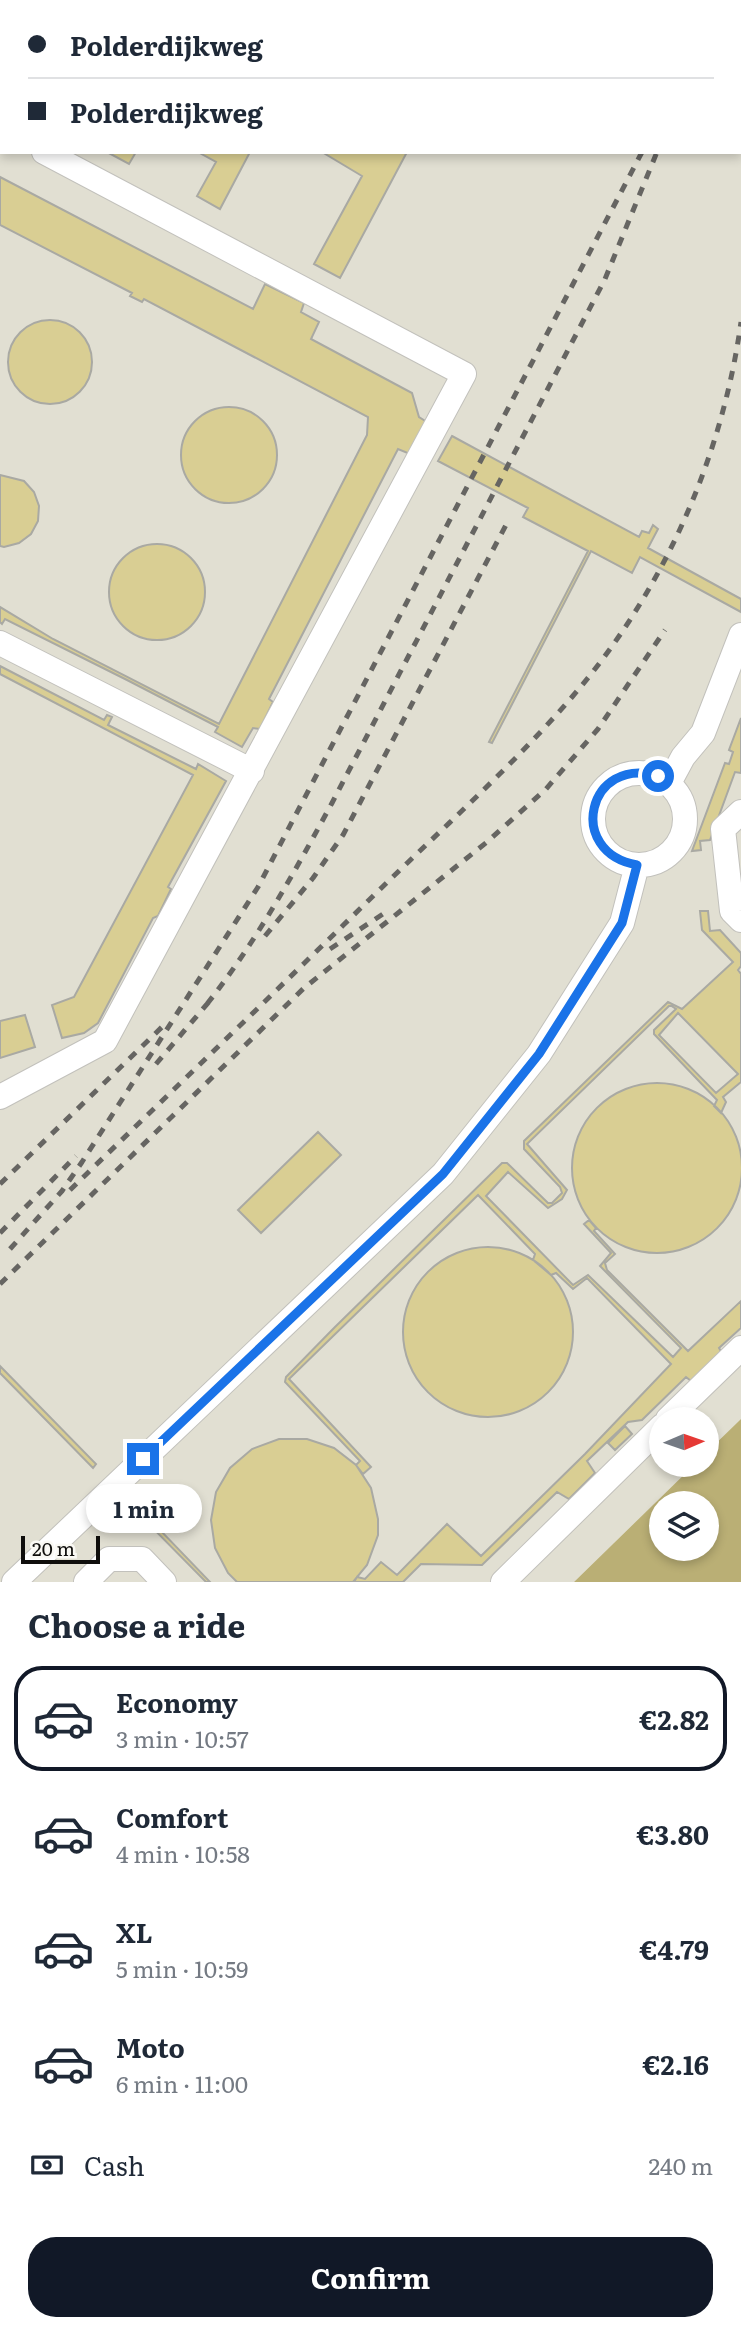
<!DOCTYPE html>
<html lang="en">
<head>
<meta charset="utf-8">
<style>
	:root { --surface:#fff; --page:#f2f2f3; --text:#1f2937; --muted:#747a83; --line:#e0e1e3; --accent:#111827 }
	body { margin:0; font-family:Literata,serif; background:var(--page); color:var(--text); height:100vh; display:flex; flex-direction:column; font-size:26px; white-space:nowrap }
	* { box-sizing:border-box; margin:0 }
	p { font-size:23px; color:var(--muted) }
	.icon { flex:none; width:38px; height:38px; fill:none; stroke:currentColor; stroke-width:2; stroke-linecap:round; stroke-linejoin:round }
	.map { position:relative; height:1582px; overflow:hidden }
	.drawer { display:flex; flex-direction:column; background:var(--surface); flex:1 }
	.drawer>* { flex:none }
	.guide { position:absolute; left:0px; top:0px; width:742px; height:154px; box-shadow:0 4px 10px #0003; display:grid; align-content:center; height:154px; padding:0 28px; background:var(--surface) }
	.needle { width:46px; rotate:88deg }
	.tools { position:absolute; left:649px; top:1407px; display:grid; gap:14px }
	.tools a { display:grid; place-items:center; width:70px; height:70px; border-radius:50%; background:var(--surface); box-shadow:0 4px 10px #0003; font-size:35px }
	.scale { position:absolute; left:21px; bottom:18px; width:79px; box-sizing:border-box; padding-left:7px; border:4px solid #0f0e0c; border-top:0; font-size:19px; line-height:24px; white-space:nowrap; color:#0f0e0c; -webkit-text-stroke:5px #faf9f4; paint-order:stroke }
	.end { position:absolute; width:32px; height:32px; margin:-16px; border:9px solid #1a73e8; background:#fff; box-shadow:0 0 0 4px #fff }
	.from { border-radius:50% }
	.bubble { position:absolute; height:49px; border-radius:24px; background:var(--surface); box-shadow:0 4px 10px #0003; font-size:23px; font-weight:700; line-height:49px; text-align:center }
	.guide b { display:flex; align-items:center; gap:24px; height:66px; font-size:26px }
	.guide b+b { border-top:2px solid var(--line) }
	.guide i { width:18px; height:18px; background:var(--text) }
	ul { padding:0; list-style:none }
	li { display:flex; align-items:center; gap:21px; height:105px; margin:0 14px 10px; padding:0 14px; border:4px solid transparent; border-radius:28px }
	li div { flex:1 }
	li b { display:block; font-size:26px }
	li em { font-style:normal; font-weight:700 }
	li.selected { border-color:var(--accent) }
	li>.icon { width:63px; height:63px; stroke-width:1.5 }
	h2 { padding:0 28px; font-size:32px; line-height:84px }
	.pay { display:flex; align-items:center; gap:18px; height:77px; padding:0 28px; font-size:26px }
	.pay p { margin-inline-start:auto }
	.cta { display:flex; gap:14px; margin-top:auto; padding:14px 28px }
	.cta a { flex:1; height:80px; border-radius:28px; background:var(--accent); color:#fff; font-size:28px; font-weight:700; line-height:80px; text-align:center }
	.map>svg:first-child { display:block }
</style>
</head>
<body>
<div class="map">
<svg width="741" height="1582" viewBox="0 0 741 1582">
	<rect width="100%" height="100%" fill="#edece6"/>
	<!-- built -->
	<path fill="#e1dfd2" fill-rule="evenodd" d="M0,0h741v1419l-34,33v-33h-45v46h32l-120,117h-574zM2,2h738v150h-738z"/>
	<!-- water -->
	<path fill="#baaf75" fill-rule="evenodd" d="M741,1419v163h-167l120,-117h13v-13zM662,1503h45v46h-45z"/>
	<!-- building -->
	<path fill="#d9ce93" stroke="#a9a9a3" stroke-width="2" fill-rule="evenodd" d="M0,0h194l4,2h-196v50z
		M315,0h174l-175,2z
		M107,152h29l-7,12z
		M198,152h52l-30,57 -23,-13 19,-34z
		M322,152h85l-67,126 -26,-14 48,-88z
		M0,177l253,132 12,-25 39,19 -3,9 18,10 -8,17 101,54 7,24 8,5 -17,32 -12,-5 -129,250 4,3 -13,27 -7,-1 -11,19 -27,-15 3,-5 -91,-47 -122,-61 -3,5 -2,-2v-15l53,32 166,85 148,-289 1,-18 -224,-118 -2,3 -12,-6 2,-3 -132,-68z
		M8 362a42 42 0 1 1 84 0a42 42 0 1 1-84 0Z
		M181 455a48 48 0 1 1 96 0a48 48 0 1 1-96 0Z
		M452,436l187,101 3,-6 7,2 4,-8 5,4 -10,19 93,51v13l-101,-55 -8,16 -41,-22 -99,192 -3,-1 99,-191 -65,-34 5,-9 -90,-47z
		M0,475l24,6 10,11 5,14 -1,15 -7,13 -12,9 -15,4 -4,-1z
		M109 592a48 48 0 1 1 96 0a48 48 0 1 1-96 0Z
		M0,666l104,54 3,-5 5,2 -4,8 88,44 2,-5 28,17 -58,106 3,2 -13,27 -5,2 -55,105 -14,10 -22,5 -10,-33 22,-8 119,-222 -193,-101z
		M741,718v55l-6,-1 -25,68 -10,1 1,9 -9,1 33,-88 4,1 4,-12 -4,-2z
		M700,911h8l2,20 10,-1 21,23v13l-3,4 3,4v108l-18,15 3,5 -5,11 -7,-7 3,-6 -63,-66v-4l22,-21 -6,-4 -143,139 40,46 -5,9 -14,9 -40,-36 -22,24 87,89 15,-10 85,82 8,-9 -81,-82 11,-13 -27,-29 5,-4 7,8 -2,3 21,23 -10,9 2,7 81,81 53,-50v27l-22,20 3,5 -31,28 -5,-4 -44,43 -14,2 -41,39 8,12 -26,26 -12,-7 -75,73 -61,-1 -18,18h-49l3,-5 8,2 16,-17 16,13 50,-51 34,32 104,-102 86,-90 -84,-86 -14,11 -17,-16 -5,2 -18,-15 2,-6 -57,-59 -189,184 82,88 -8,7 -7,-9 4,-4 -75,-79 1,-5 48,-49 168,-165h5l41,40h4l10,-10 -2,-6 -36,-38v-8l144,-139 14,7 51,-47 -31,-32zM678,1013l60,61 -22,19 -57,-58z
		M25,1015l10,32 -35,11v-37z
		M572 1168a85 85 0 1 1 170 0a85 85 0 1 1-170 0Z
		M318,1132l23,23 -80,78 -23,-23z
		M403 1332a85 85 0 1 1 170 0a85 85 0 1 1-170 0Z
		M0,1366l96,98 -3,4 -93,-95z
		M625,1426l7,8 -17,16 -7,-7z
		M279,1439h28l27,9 22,17 15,23 7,31v16l-11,30 -14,17h-116l-9,-9 -13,-25 -4,-28 5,-28 14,-24 22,-19z
		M135,1504l75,78h-4l-74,-75z"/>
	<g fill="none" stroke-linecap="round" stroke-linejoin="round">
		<!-- minor casing -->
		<g stroke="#c2c1bc" stroke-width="26">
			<path id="minor" d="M0,129l2,1
				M0,643l252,128
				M593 819a46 46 0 1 1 92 0a46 46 0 1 1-92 0Z
				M669,783l14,-26 20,-24 38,-98
				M741,812l-18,17 9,82 9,9
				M0,1097l105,-56 359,-667 -420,-222
				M668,1419l73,-71
				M14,1582l429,-408 96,-120 83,-131 15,-58
				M86,1582l23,-23h33l22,23
				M503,1582l159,-156"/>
		</g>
		<!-- minor -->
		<use href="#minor" stroke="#fff" stroke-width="24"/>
		<!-- rail -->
		<path stroke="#666562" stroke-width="5" stroke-dasharray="9 9" stroke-linecap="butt" d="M710,2v-2
			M265,936l48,-58 30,-43 164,-312
			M330,949l56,-37
			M207,1004c49,-62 87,-131 125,-201l273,-524 52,-127
			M156,1064l57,-67
			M0,1184l162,-157
			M70,1190c100,-97 200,-193 299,-290 68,-67 141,-131 203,-203 91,-105 150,-238 169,-375
			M0,1233l76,-77
			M10,1249l52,-58 20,-29 176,-275 384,-735
			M0,1284l304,-296 183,-146 59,-53 52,-60 67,-99"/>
	</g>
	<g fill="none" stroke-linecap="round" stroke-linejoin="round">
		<!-- route -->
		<path stroke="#1a73e8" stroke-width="9" d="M143,1459l300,-285 96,-120 83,-131 15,-58c-72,-13 -49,-110 21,-89"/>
	</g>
</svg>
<div class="tools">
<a><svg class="needle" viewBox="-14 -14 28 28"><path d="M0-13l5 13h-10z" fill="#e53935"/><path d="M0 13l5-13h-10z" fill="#747a83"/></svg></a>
<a><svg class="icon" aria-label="layers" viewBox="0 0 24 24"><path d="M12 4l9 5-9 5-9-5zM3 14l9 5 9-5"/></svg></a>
</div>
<div class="scale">20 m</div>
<i class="end from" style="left:658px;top:776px"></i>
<i class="end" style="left:143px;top:1459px"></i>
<div class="bubble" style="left:86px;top:1484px;width:116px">1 min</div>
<div class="guide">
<b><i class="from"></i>Polderdijkweg</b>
<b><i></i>Polderdijkweg</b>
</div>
</div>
<section class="drawer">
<h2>Choose a ride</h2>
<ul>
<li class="selected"><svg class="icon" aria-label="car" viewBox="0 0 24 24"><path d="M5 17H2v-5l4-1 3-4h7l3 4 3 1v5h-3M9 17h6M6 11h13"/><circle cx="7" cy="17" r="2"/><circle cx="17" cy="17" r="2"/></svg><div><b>Economy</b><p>3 min · 10:57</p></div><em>€2.82</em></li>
<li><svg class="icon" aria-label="car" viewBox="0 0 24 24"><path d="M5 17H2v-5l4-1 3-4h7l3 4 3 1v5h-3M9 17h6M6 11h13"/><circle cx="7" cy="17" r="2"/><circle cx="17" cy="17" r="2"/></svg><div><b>Comfort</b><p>4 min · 10:58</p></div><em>€3.80</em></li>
<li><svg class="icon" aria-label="car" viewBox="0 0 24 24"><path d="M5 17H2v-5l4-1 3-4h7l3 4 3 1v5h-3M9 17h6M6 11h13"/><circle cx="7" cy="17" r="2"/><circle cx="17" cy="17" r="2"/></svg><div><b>XL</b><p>5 min · 10:59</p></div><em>€4.79</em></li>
<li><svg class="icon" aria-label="car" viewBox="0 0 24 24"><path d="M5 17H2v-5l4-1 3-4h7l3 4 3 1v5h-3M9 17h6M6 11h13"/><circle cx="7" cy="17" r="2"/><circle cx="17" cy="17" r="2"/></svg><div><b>Moto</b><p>6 min · 11:00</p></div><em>€2.16</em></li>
</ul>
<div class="pay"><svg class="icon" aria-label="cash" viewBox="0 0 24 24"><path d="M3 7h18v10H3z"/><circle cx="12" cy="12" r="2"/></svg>Cash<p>240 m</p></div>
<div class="cta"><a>Confirm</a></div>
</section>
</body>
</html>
